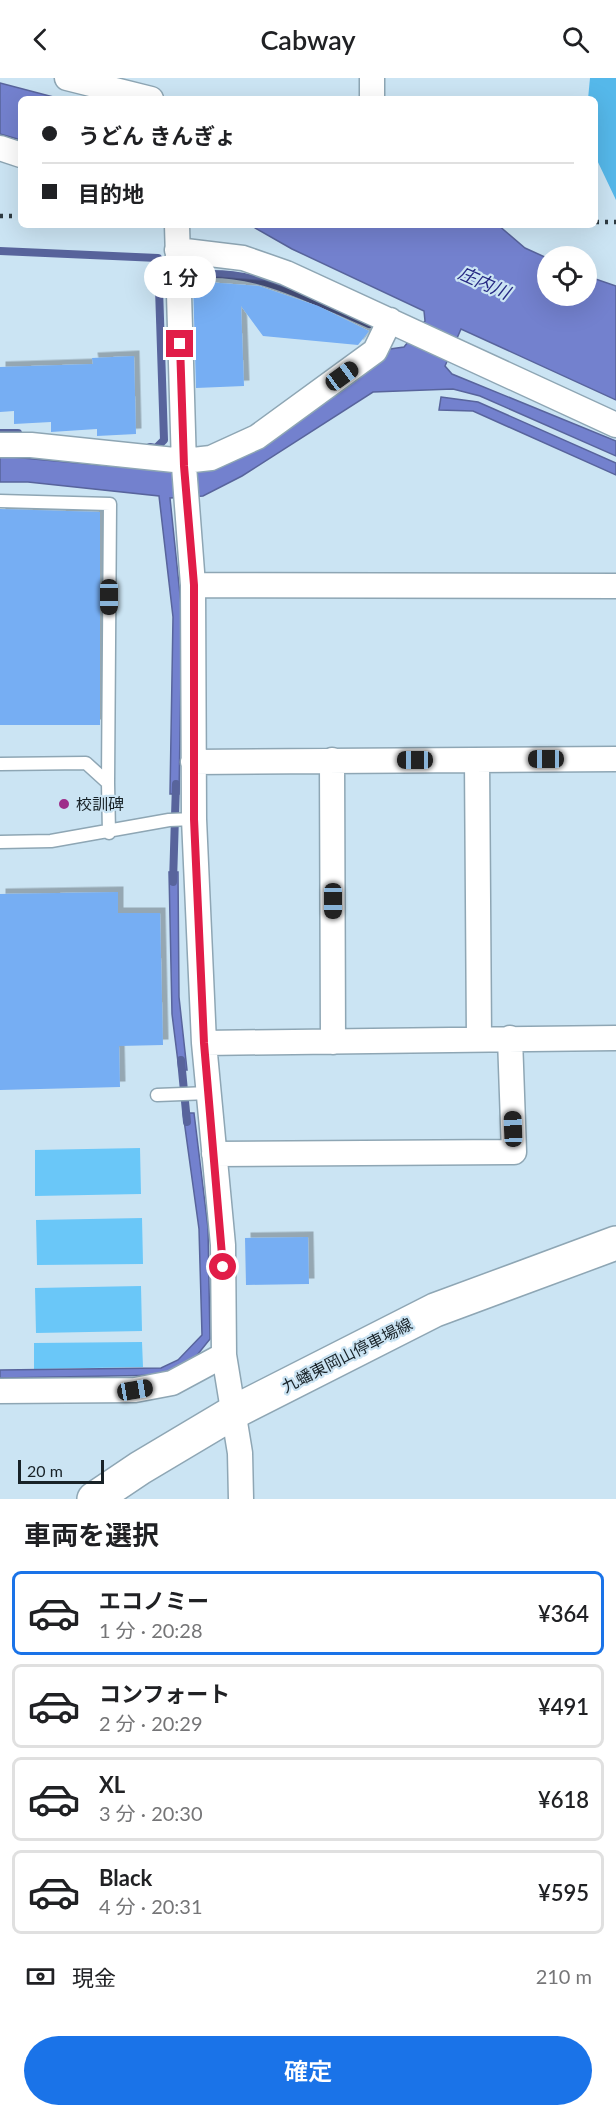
<!DOCTYPE html>
<html lang="ja">
<head>
<meta charset="utf-8">
<style>
	:root { --surface:#fff; --page:#f2f2f2; --text:#202124; --muted:#757577; --line:#e0e0e0; --accent:#1a73e8 }
	body { margin:0; font-family:Lato,"Noto Sans JP",sans-serif; background:var(--page); color:var(--text); height:100vh; display:flex; flex-direction:column; font-size:22px; white-space:nowrap }
	* { box-sizing:border-box; margin:0 }
	p { font-size:20px; color:var(--muted) }
	.icon { flex:none; width:33px; height:33px; fill:none; stroke:currentColor; stroke-width:2; stroke-linecap:round; stroke-linejoin:round }
	.map { position:relative; height:1421px; overflow:hidden }
	.details { display:flex; flex-direction:column; background:var(--surface); flex:1 }
	.details>* { flex:none }
	.hud { position:absolute; left:18px; top:18px; width:580px; height:132px; border-radius:9px; box-shadow:0 6px 24px #0002; display:grid; align-content:center; height:132px; padding:0 24px; background:var(--surface) }
	.buttons { position:absolute; left:537px; top:168px; display:grid; gap:12px }
	.buttons a { display:grid; place-items:center; width:60px; height:60px; border-radius:50%; background:var(--surface); box-shadow:0 6px 24px #0002; font-size:30px }
	.scale { position:absolute; left:18px; bottom:15px; width:86px; box-sizing:border-box; padding-left:6px; border:3px solid #182227; border-top:0; font-size:16px; line-height:21px; white-space:nowrap; color:#182227; -webkit-text-stroke:4px #cbe4f3; paint-order:stroke }
	.end { position:absolute; width:27px; height:27px; margin:-14px; border:8px solid #e11d48; background:#fff; box-shadow:0 0 0 3px #fff }
	.from { border-radius:50% }
	.bubble { position:absolute; height:42px; border-radius:21px; background:var(--surface); box-shadow:0 6px 24px #0002; font-size:20px; font-weight:600; line-height:42px; text-align:center }
	.car { position:absolute; width:18px; height:36px; margin:-18px -9px; border-radius:8px; box-shadow:0 0 4px 2px #0007; background:linear-gradient(#222 24%,#8ab4d8 0 40%,#222 0 76%,#8ab4d8 0 86%,#222 0) }
	.hud b { display:flex; align-items:center; gap:21px; height:57px; font-size:22px }
	.hud b+b { border-top:2px solid var(--line) }
	.hud i { width:15px; height:15px; background:var(--text) }
	ul { padding:0; list-style:none }
	li { display:flex; align-items:center; gap:18px; height:84px; margin:0 12px 9px; padding:0 12px; border:3px solid var(--line); border-radius:9px }
	li div { flex:1 }
	li b { display:block; font-size:22px }
	li em { font-style:normal; font-weight:600 }
	li.current { border-color:var(--accent) }
	li>.icon { width:54px; height:54px; stroke-width:1.5 }
	h2 { padding:0 24px; font-size:27px; line-height:72px }
	.pay { display:flex; align-items:center; gap:15px; height:66px; padding:0 24px; font-size:22px }
	.pay p { margin-inline-start:auto }
	.cta { display:flex; gap:12px; margin-top:auto; padding:12px 24px }
	.cta a { flex:1; height:69px; border-radius:36px; background:var(--accent); color:#fff; font-size:24px; font-weight:600; line-height:69px; text-align:center }
	header { display:flex; justify-content:space-between; align-items:center; height:78px; padding:0 24px; background:var(--surface); font-size:27px; font-weight:600 }
	.map>svg:first-child { display:block }
</style>
</head>
<body>
<header><svg class="icon" aria-label="back" viewBox="0 0 24 24"><path d="M15 5l-7 7 7 7"/></svg>Cabway<svg class="icon" aria-label="search" viewBox="0 0 24 24"><circle cx="10" cy="10" r="6"/><path d="M15 15l6 6"/></svg></header>
<div class="map">
<svg width="616" height="1421" viewBox="0 0 616 1421">
	<defs>
		<filter id="shadow"><feDropShadow dx="5.5" dy="-5.5" stdDeviation="0" flood-color="#0004"/></filter>
	</defs>
	<rect width="100%" height="100%" fill="#cbe4f3"/>
	<!-- green -->
	<path fill="#6ac7f8" d="M140,1070l1,46 -106,2v-46z
		M142,1140l1,46 -106,1 -1,-45z
		M141,1208l1,45 -106,2 -1,-45z
		M142,1264l1,25 -109,2v-26z"/>
	<!-- forest -->
	<path fill="#55b8ea" d="M590,0h26v122l-20,-42v-59h-8z"/>
	<!-- water -->
	<path fill="#7381ce" stroke="#58649c" stroke-width="1.5" d="M0,5l61,16h-40v41l-21,-6z
		M250,147h248l27,23 22,10 1,38h38l1,-20 29,10v114l-155,-71 -16,37 7,8 164,67v15l-136,-60 -27,-7 -80,3 -131,84 -39,20 -33,2 12,116 -3,180h-9l3,-177 -14,-121 -131,-14h-28v-26l167,15 34,-3 182,-118 21,-3 21,-26 -1,-10 -132,-62z
		M441,319l37,5 138,61v12l-143,-64 -34,-1z
		M169,794h9l1,125 8,73h-8l-7,-56z
		M183,1035h11l14,115 2,111 -16,20 -26,16 -168,3v-8l161,-2 17,-8 24,-25 -3,-106z"/>
	<g fill="none" stroke-linecap="round" stroke-linejoin="round">
		<!-- stream -->
		<path stroke="#58649c" stroke-width="8" d="M0,173l158,7 6,182 -8,8 -6,-1
			M187,203v-5c65,-11 124,24 182,48
			M0,355h18
			M173,804l3,-98
			M181,982l6,62"/>
	</g>
	<!-- building -->
	<path fill="#76aef3" filter="url(#shadow)" d="M193,203l66,5 59,20 51,25 -11,14 -95,-9 -22,-30 3,80 -48,2z
		M134,278l2,78 -39,2v-7l-46,3v-10l-37,2v-13l-14,1v-45l93,-3 -1,-6z
		M0,431l100,3v213h-100z
		M118,814v21h42l3,132 -44,1 1,41 -120,3v-196z
		M308,1159l1,47 -63,1 -1,-47z"/>
	<g fill="none" stroke-linecap="round" stroke-linejoin="round">
		<!-- lane casing -->
		<g stroke="#8ea6b4" stroke-width="15">
			<path id="lane" d="M0,423l110,3 -2,279
				M0,686l86,-1 22,20 1,50
				M0,764l51,-1 118,-21 25,-1
				M157,1017l52,-2"/>
		</g>
		<!-- street casing -->
		<g stroke="#8ea6b4" stroke-width="27">
			<path id="street" d="M67,0l84,21
				M372,0v21
				M0,70l21,7
				M177,147l7,241 9,119 1,234 10,224 19,202 1,110 16,98 1,46
				M177,172l66,8 43,15 330,152
				M0,367h31l153,16 27,-3 46,-21 118,-86 15,-31
				M193,507l423,1
				M332,682l1,282
				M477,682l2,279
				M193,684l423,-3
				M204,965l412,-5
				M214,1076l300,-2 -4,-114
				M0,1313l135,-1 37,-7 52,-28"/>
		</g>
		<!-- secondary casing -->
		<g stroke="#8ea6b4" stroke-width="36">
			<path id="secondary" d="M94,1421l46,-31 94,-56 201,-102 181,-67"/>
		</g>
		<!-- lane -->
		<use href="#lane" stroke="#fff" stroke-width="12"/>
		<!-- street -->
		<use href="#street" stroke="#fff" stroke-width="24"/>
		<!-- secondary -->
		<use href="#secondary" stroke="#fff" stroke-width="33"/>
		<!-- rail -->
		<path stroke="#2f3b42" stroke-width="4.5" stroke-dasharray="3 6" stroke-linecap="butt" d="M0,138h21
			M596,144h20"/>
	</g>
	<g fill="none" stroke-linecap="round" stroke-linejoin="round">
		<!-- route -->
		<path stroke="#e11d48" stroke-width="8" d="M180,266l4,122 10,119v234l10,224 19,224"/>
	</g>
	<!-- markers -->
	<circle fill="#9e2d8a" stroke="#cbe4f3" stroke-width="2" cx="64" cy="726" r="6"/>
	<g text-anchor="middle" stroke-width="4.5" stroke-linejoin="round" paint-order="stroke">
		<!-- poi labels -->
		<g font-size="16" fill="#182227" stroke="#cbe4f3" text-anchor="start">
			<text x="76" y="732">校訓碑</text>
		</g>
		<!-- street labels -->
		<g font-size="16" fill="#182227" stroke="#cbe4f3">
			<text transform="translate(347 1277) rotate(-27)" y="6">九蟠東岡山停車場線</text>
		</g>
		<!-- water labels -->
		<g font-size="18" font-style="italic" fill="#272983" stroke="#cbe4f3">
			<text transform="translate(484 205) rotate(24)" y="6">庄内川</text>
		</g>
	</g>
</svg>
<div class="buttons">
<a><svg class="icon" aria-label="locate" viewBox="0 0 24 24"><circle cx="12" cy="12" r="6"/><path d="M12 2v4M12 18v4M2 12h4M18 12h4"/></svg></a>
</div>
<div class="scale">20 m</div>
<i class="end from" style="left:223px;top:1189px"></i>
<i class="end" style="left:180px;top:266px"></i>
<div class="bubble" style="left:144px;top:178px;width:72px">1 分</div>
<i class="car" style="left:342px;top:298px;rotate:54deg"></i>
<i class="car" style="left:109px;top:519px;rotate:180deg"></i>
<i class="car" style="left:546px;top:681px;rotate:270deg"></i>
<i class="car" style="left:415px;top:682px;rotate:270deg"></i>
<i class="car" style="left:333px;top:823px;rotate:180deg"></i>
<i class="car" style="left:513px;top:1051px;rotate:358deg"></i>
<i class="car" style="left:135px;top:1312px;rotate:80deg"></i>
<div class="hud">
<b><i class="from"></i>うどん きんぎょ</b>
<b><i></i>目的地</b>
</div>
</div>
<section class="details">
<h2>車両を選択</h2>
<ul>
<li class="current"><svg class="icon" aria-label="car" viewBox="0 0 24 24"><path d="M5 17H2v-5l4-1 3-4h7l3 4 3 1v5h-3M9 17h6M6 11h13"/><circle cx="7" cy="17" r="2"/><circle cx="17" cy="17" r="2"/></svg><div><b>エコノミー</b><p>1 分 · 20:28</p></div><em>¥364</em></li>
<li><svg class="icon" aria-label="car" viewBox="0 0 24 24"><path d="M5 17H2v-5l4-1 3-4h7l3 4 3 1v5h-3M9 17h6M6 11h13"/><circle cx="7" cy="17" r="2"/><circle cx="17" cy="17" r="2"/></svg><div><b>コンフォート</b><p>2 分 · 20:29</p></div><em>¥491</em></li>
<li><svg class="icon" aria-label="car" viewBox="0 0 24 24"><path d="M5 17H2v-5l4-1 3-4h7l3 4 3 1v5h-3M9 17h6M6 11h13"/><circle cx="7" cy="17" r="2"/><circle cx="17" cy="17" r="2"/></svg><div><b>XL</b><p>3 分 · 20:30</p></div><em>¥618</em></li>
<li><svg class="icon" aria-label="car" viewBox="0 0 24 24"><path d="M5 17H2v-5l4-1 3-4h7l3 4 3 1v5h-3M9 17h6M6 11h13"/><circle cx="7" cy="17" r="2"/><circle cx="17" cy="17" r="2"/></svg><div><b>Black</b><p>4 分 · 20:31</p></div><em>¥595</em></li>
</ul>
<div class="pay"><svg class="icon" aria-label="cash" viewBox="0 0 24 24"><path d="M3 7h18v10H3z"/><circle cx="12" cy="12" r="2"/></svg>現金<p>210 m</p></div>
<div class="cta"><a>確定</a></div>
</section>
</body>
</html>
